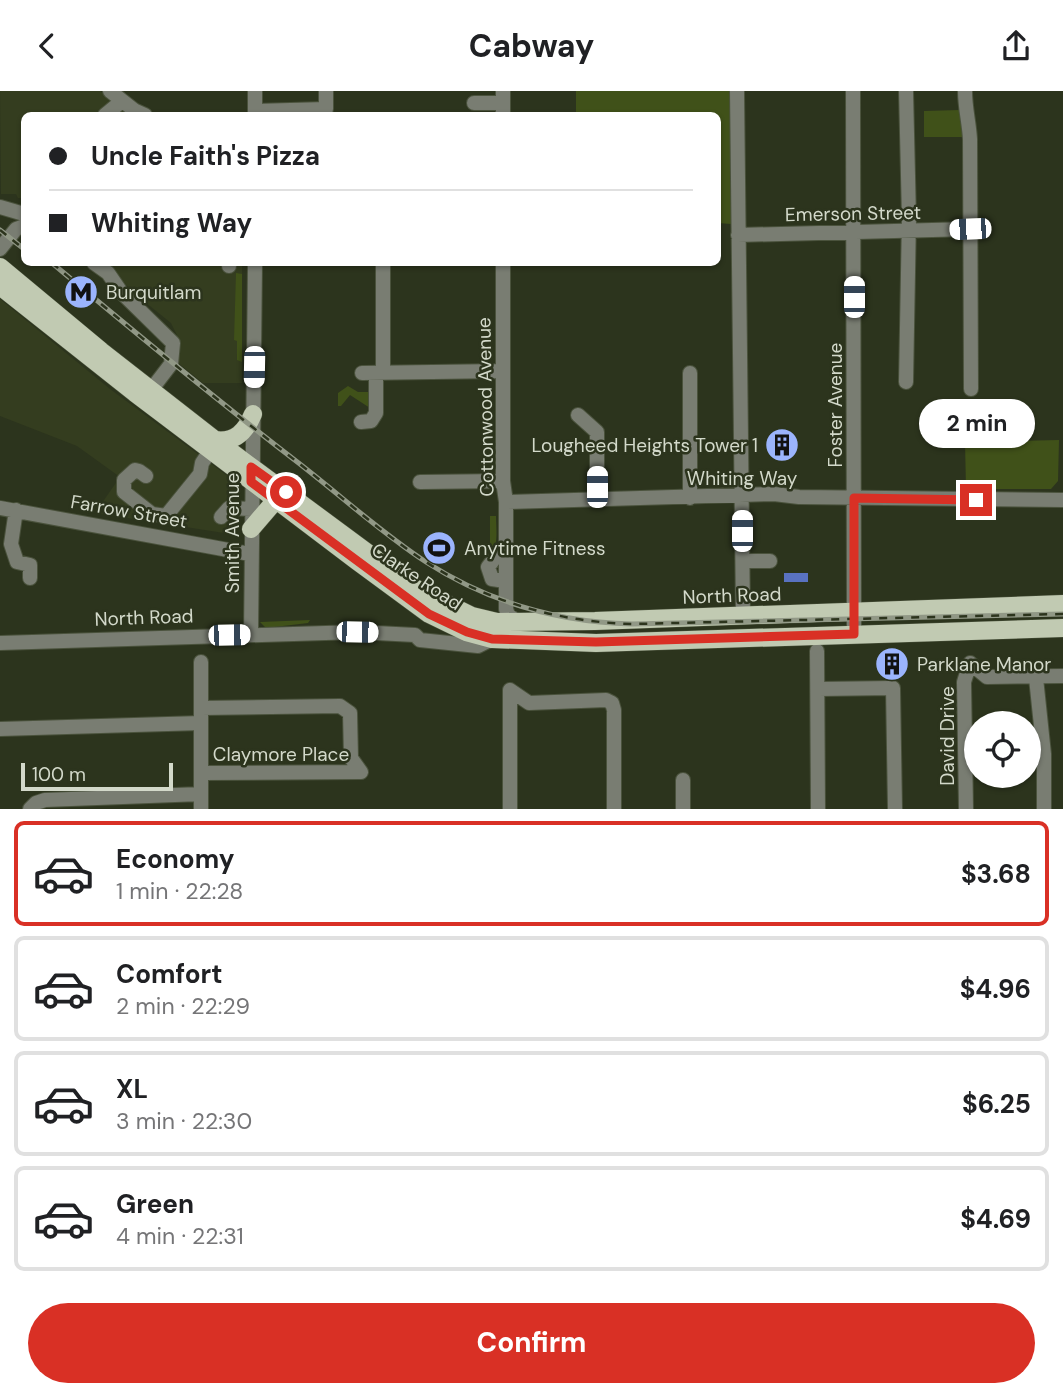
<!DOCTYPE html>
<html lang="en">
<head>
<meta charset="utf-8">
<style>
	:root { --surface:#fff; --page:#f6f6f6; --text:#202124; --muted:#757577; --line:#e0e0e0; --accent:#d93025 }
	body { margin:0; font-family:"DM Sans",sans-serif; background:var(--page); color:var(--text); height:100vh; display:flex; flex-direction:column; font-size:26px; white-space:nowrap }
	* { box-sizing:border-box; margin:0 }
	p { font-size:23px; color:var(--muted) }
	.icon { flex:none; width:38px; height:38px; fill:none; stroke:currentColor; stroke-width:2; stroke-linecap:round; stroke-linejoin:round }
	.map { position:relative; height:718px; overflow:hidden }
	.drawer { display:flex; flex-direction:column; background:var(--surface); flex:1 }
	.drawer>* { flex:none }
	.banner { position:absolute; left:21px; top:21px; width:700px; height:154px; border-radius:10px; box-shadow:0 2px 5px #0004; display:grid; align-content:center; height:154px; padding:0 28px; background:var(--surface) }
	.controls { position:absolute; left:964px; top:620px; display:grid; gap:14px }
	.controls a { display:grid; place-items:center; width:77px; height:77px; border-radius:50%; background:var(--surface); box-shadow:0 2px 5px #0004; font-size:35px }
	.scale { position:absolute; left:21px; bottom:18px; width:152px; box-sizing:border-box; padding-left:7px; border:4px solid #d3d9ca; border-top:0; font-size:19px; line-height:24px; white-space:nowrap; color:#d3d9ca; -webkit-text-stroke:5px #2c341d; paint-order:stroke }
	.end { position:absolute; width:32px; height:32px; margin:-16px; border:9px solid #d93025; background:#fff; box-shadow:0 0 0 4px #fff }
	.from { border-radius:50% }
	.bubble { position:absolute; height:49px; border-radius:24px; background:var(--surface); box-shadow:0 2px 5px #0004; font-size:23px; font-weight:700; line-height:49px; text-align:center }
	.car { position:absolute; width:21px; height:42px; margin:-21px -10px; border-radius:9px; box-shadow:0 0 5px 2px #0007; background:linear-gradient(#fff 24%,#345 0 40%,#fff 0 76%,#345 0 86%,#fff 0) }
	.banner b { display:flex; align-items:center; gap:24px; height:66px; font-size:26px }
	.banner b+b { border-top:2px solid var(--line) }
	.banner i { width:18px; height:18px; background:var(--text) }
	ul { padding:12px 0 0; list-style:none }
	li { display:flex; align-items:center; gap:21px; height:105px; margin:0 14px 10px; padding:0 14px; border:4px solid var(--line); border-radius:10px }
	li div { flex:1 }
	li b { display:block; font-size:26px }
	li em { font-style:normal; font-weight:700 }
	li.active { border-color:var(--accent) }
	li>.icon { width:63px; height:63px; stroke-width:1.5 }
	.primary-button { display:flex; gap:14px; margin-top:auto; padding:14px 28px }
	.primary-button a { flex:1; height:80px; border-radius:42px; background:var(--accent); color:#fff; font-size:28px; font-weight:700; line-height:80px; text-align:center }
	header { display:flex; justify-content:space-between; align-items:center; height:91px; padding:0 28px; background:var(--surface); font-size:32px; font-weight:700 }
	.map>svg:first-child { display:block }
</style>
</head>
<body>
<header><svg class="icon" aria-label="back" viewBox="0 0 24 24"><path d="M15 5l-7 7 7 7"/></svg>Cabway<svg class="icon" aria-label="share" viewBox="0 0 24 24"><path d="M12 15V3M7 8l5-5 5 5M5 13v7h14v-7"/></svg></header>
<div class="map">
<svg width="1063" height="718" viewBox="0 0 1063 718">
	<rect width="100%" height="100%" fill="#2c341d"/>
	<!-- built -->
	<path fill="#343d1f" d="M0,0h100l32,24h-108v83h-6l-2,-4h-15z
		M105,172h137v120h-39l-26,-21v-27l-6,-12 -36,-29z
		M0,208l110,90 127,94v52l-142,-22 25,-36 -43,-31 -77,-30z"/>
	<!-- green -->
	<path fill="#405119" d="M576,0h161l-6,133 -13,-1v-108h-142z
		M960,19l4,27h-40v-26z
		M236,182l6,1v88l-5,-2v-19l-3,-1z
		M348,295l10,6h11l1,16 -20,-13 -9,11h-3v-13z
		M1059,349l-1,41 -7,8h-85l-1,-47z
		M490,425h6c0,13 3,30 -6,40z
		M310,529l-2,3 -42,5 -6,-6z"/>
	<!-- water -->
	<path fill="#5972c1" d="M784,482h24v9h-24z"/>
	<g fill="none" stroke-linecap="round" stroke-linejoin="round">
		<!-- minor casing -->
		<g stroke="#4a523c" stroke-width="16">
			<path id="minor" d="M110,0l24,19 11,5
				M737,0l6,524
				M853,0l1,543
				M906,0l3,127 -3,164
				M965,0c0,17 4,31 5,48l1,250
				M474,12h29
				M255,20l71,-2v-18
				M105,24l17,-14
				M255,24v-24
				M503,24v-24
				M0,116l24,7
				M738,144l232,-6
				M0,158l16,-20 8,-3
				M94,172l14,10 13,19 52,51 -2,21 -20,26
				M503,172v218l3,21v107l2,6 10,7
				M229,175v-3
				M362,282l140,-2
				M383,282v-110
				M578,324l19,17v68
				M361,331l10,-1 5,-8v-40
				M146,385l-7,-5 -4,-1 -11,10v12l28,22 14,2 34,-42 2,-11 8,-12
				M420,391l83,-1
				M690,407v-125
				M506,411l268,-8 25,3 264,3
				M0,417l250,46
				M16,419l-5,34 6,18 13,3v13
				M221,426l8,-9 22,1
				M750,470h20
				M505,490l-13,-2 -4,-12 10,-13 8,-4
				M251,544l4,-372
				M0,552l357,-11 58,3 5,5 58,6 14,-7
				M817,560l1,158
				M201,571v147
				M1036,587l8,76v55
				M818,598l75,-1 2,121
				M510,599l19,13 77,-3 6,3 2,7v99
				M510,599v119
				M201,617l139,-2 10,7 1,45 10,14
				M0,638l201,-6
				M202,682l159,-1
				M683,689v29
				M30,718l6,-6 9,-3 156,-6
				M966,718l-2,-127 6,-19 17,14 76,-1"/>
		</g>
		<!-- major casing -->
		<g stroke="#4a523c" stroke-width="19">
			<path id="major" d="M0,176l101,84 114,89 200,148 57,28 25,6 98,-1 468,-17
				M0,195l135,107 222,168 72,53 37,18 26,7 104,4 467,-15
				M215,349c20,3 31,-9 38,-26
				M251,438l24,-28"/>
		</g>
		<!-- minor -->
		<use href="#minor" stroke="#797d72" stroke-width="14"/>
		<!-- major -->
		<use href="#major" stroke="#c1cab2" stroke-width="18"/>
		<!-- rail casing -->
		<g stroke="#919886" stroke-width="5">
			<path id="rail" d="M0,139l24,19
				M52,172c80,67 161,134 244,198 43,33 84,71 130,101 62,40 133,60 206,62l431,-10"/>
		</g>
		<!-- rail -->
		<use href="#rail" stroke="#2c341d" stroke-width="2.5" stroke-dasharray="8" stroke-linecap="butt"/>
	</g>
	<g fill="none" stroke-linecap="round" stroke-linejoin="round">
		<!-- route -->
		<path stroke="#d93025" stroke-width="9" d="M286,401l-35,-25v15l178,132 38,18 25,7 104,3 258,-8v-136l122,2"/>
	</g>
	<!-- icons -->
	<defs>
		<g id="metro-disc" transform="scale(1.75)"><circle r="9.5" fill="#9bb4fd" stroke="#2c341d"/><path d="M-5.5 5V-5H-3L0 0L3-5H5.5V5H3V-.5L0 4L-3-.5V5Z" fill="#111"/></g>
		<g id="building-disc" transform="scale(1.75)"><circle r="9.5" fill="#9bb4fd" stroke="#2c341d"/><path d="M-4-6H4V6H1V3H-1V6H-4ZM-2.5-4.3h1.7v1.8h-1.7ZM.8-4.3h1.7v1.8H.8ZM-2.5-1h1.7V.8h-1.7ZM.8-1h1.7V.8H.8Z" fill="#111"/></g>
		<g id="stadium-disc" transform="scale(1.75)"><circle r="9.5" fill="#9bb4fd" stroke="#2c341d"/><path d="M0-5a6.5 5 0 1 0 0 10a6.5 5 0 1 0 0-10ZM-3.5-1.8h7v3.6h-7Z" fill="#111"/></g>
	</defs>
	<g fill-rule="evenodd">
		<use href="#metro-disc" x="81" y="201"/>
		<use href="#building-disc" x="782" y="354"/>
		<use href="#stadium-disc" x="439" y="457"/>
		<use href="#building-disc" x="892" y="573"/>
	</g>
	<g text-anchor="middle" stroke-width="5" stroke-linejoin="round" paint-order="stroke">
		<!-- street labels -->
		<g font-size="19" fill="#d3d9ca" stroke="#2c341d">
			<text transform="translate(853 122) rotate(-1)" y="7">Emerson Street</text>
			<text transform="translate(835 314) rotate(-90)" y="7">Foster Avenue</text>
			<text transform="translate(485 316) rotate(-91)" y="7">Cottonwood Avenue</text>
			<text x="742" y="394">Whiting Way</text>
			<text transform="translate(129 420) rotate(10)" y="7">Farrow Street</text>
			<text transform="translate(232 442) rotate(-90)" y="7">Smith Avenue</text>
			<text transform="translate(417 485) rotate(34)" y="7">Clarke Road</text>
			<text transform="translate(732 504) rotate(-2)" y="7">North Road</text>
			<text transform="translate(144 526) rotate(-2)" y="7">North Road</text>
			<text transform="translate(947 645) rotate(-90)" y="7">David Drive</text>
			<text x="281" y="670">Claymore Place</text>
		</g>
		<!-- poi labels -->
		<g font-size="19" fill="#d3d9ca" stroke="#2c341d" text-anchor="start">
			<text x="106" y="208">Burquitlam</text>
			<text x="758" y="361" text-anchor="end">Lougheed Heights Tower 1</text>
			<text x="464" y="464">Anytime Fitness</text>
			<text x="917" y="580">Parklane Manor</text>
		</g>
	</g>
</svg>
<div class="controls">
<a><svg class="icon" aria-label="locate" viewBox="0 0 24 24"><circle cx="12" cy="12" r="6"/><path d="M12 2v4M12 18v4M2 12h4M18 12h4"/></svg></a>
</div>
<div class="scale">100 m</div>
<i class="end from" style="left:286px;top:401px"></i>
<i class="end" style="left:976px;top:409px"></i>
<div class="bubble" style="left:919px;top:308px;width:116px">2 min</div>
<i class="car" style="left:970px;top:138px;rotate:268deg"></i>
<i class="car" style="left:854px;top:206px;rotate:0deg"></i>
<i class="car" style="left:254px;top:276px;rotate:181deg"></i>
<i class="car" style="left:597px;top:396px;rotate:0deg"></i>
<i class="car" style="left:742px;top:440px;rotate:0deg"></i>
<i class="car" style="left:357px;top:541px;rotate:91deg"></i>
<i class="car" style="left:229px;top:544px;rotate:89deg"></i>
<div class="banner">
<b><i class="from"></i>Uncle Faith's Pizza</b>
<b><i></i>Whiting Way</b>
</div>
</div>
<section class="drawer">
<ul>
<li class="active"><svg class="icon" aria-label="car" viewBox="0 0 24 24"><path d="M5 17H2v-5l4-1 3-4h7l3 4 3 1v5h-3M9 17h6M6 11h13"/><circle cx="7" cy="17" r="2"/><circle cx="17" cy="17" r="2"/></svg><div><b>Economy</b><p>1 min · 22:28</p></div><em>$3.68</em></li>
<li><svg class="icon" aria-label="car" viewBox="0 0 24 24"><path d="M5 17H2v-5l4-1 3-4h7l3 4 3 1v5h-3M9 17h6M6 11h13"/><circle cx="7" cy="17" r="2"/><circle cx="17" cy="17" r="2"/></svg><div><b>Comfort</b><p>2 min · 22:29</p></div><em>$4.96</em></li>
<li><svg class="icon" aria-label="car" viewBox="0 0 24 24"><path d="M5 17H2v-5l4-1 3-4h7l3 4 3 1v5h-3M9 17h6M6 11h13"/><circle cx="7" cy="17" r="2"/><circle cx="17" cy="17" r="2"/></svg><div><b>XL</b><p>3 min · 22:30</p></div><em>$6.25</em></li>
<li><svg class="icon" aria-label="car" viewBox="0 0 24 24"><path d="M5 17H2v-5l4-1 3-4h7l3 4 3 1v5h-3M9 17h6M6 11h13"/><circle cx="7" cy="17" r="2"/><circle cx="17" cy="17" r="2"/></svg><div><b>Green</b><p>4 min · 22:31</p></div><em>$4.69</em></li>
</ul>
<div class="primary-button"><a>Confirm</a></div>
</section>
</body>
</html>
